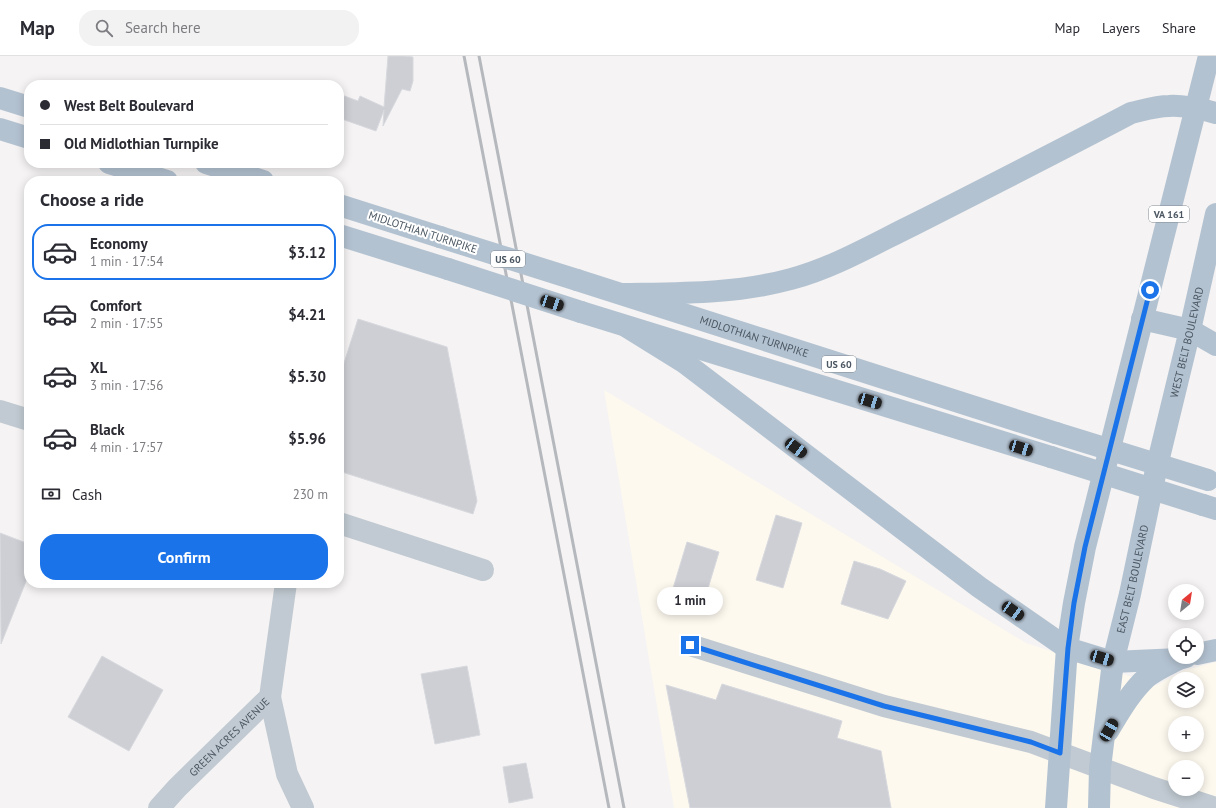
<!DOCTYPE html>
<html lang="en">
<head>
<meta charset="utf-8">
<style>
	:root { --surface:#fff; --page:#f2f2f3; --text:#2b2b33; --muted:#7c7c81; --line:#e1e1e2; --accent:#1a73e8 }
	body { margin:0; font-family:"PT Sans",sans-serif; background:var(--page); color:var(--text); height:100vh; display:flex; flex-direction:column; font-size:15px; white-space:nowrap }
	* { box-sizing:border-box; margin:0 }
	p { font-size:13px; color:var(--muted) }
	.icon { flex:none; width:22px; height:22px; fill:none; stroke:currentColor; stroke-width:2; stroke-linecap:round; stroke-linejoin:round }
	.map { position:relative; flex:1; overflow:hidden }
	.side { position:absolute; left:24px; top:120px; width:320px; height:412px; display:flex; flex-direction:column; background:var(--surface); border-radius:16px; box-shadow:0 2px 10px #0003 }
	.side>* { flex:none }
	.hud { position:absolute; left:24px; top:24px; width:320px; height:88px; border-radius:16px; box-shadow:0 2px 10px #0003; display:grid; align-content:center; height:88px; padding:0 16px; background:var(--surface) }
	.needle { width:26px; rotate:30deg }
	.fabs { position:absolute; left:1168px; top:528px; display:grid; gap:8px }
	.fabs a { display:grid; place-items:center; width:36px; height:36px; border-radius:50%; background:var(--surface); box-shadow:0 2px 10px #0003; font-size:20px }
	.end { position:absolute; width:18px; height:18px; margin:-9px; border:5px solid #1a73e8; background:#fff; box-shadow:0 0 0 2px #fff }
	.from { border-radius:50% }
	.bubble { position:absolute; height:28px; border-radius:14px; background:var(--surface); box-shadow:0 2px 10px #0003; font-size:13px; font-weight:700; line-height:28px; text-align:center }
	.car { position:absolute; width:12px; height:24px; margin:-12px -6px; border-radius:5px; box-shadow:0 0 3px 1px #0007; background:linear-gradient(#222 24%,#8ab4d8 0 40%,#222 0 76%,#8ab4d8 0 86%,#222 0) }
	.hud b { display:flex; align-items:center; gap:14px; height:38px; font-size:15px }
	.hud b+b { border-top:1px solid var(--line) }
	.hud i { width:10px; height:10px; background:var(--text) }
	ul { padding:0; list-style:none }
	li { display:flex; align-items:center; gap:12px; height:56px; margin:0 8px 6px; padding:0 8px; border:2px solid transparent; border-radius:16px }
	li div { flex:1 }
	li b { display:block; font-size:15px }
	li em { font-style:normal; font-weight:700 }
	li.selected { border-color:var(--accent) }
	li>.icon { width:36px; height:36px; stroke-width:1.5 }
	h2 { padding:0 16px; font-size:18px; line-height:48px }
	.pay { display:flex; align-items:center; gap:10px; height:44px; padding:0 16px; font-size:15px }
	.pay p { margin-inline-start:auto }
	.primary-button { display:flex; gap:8px; margin-top:auto; padding:8px 16px }
	.primary-button a { flex:1; height:46px; border-radius:16px; background:var(--accent); color:#fff; font-size:16px; font-weight:700; line-height:46px; text-align:center }
	header { display:flex; align-items:center; gap:24px; box-sizing:border-box; height:56px; padding:0 20px; background:var(--surface); border-bottom:1px solid var(--line) }
	header strong { font-size:19px }
	nav { display:flex; gap:22px; margin-inline-start:auto; font-size:14px }
	.search { width:280px; height:36px; background:var(--page); display:flex; align-items:center; gap:10px; box-sizing:border-box; padding:0 14px; border-radius:16px; color:var(--muted); font-size:15px }
	.map>svg:first-child { display:block }
</style>
</head>
<body>
<header>
<strong>Map</strong>
<div class="search"><svg class="icon" aria-label="search" viewBox="0 0 24 24"><circle cx="10" cy="10" r="6"/><path d="M15 15l6 6"/></svg>Search here</div>
<nav><a>Map</a><a>Layers</a><a>Share</a></nav>
</header>
<div class="map">
<svg width="1216" height="752" viewBox="0 0 1216 752">
	<rect width="100%" height="100%" fill="#f5f3f3"/>
	<!-- commercial -->
	<path fill="#fdf9ef" fill-rule="evenodd" d="M604,334l422,253 131,42 28,-15 31,-8v146h-542zM1175,623h22v22h-22zM1175,667h22v22h-22zM1175,711h22v22h-22z"/>
	<!-- building -->
	<path fill="#cdcfd5" stroke="#d7d9de" d="M388,0h16l9,1v24l-3,10 -8,-2 -19,37 1,-16 -8,21 -37,-13v-24l19,7 2,-5 24,11z
		M358,263l89,28 30,154 -4,13 -134,-43v-92z
		M776,459l26,8 -19,65 -27,-8z
		M0,477l29,11v30l-28,70z
		M687,486l32,10 -16,53 -32,-10z
		M854,505l26,8 26,12 -18,38 -47,-15z
		M102,600l61,34 -34,61 -61,-34z
		M467,610l13,69 -45,9 -14,-70z
		M722,628l120,37 -5,17 44,13 10,57h-201l-24,-123 50,15z
		M526,707l7,35 -24,5 -6,-36z"/>
	<g fill="none" stroke-linecap="round" stroke-linejoin="round">
		<!-- minor -->
		<g stroke="#c1cad2" stroke-width="22">
			<path d="M0,355l29,9"/>
			<path d="M339,467l144,47"/>
			<path d="M690,589l194,61 147,36 123,46 62,20"/>
			<path d="M270,641l17,77 16,34"/>
			<path id="s1" d="M159,752l18,-20 93,-91 16,-114"/>
		</g>
		<!-- major -->
		<g stroke="#b3c2d1" stroke-width="22">
			<path d="M0,42l29,9"/>
			<path d="M0,73l29,9"/>
			<path d="M109,107l58,18"/>
			<path d="M206,107l57,18"/>
			<path d="M339,149l101,32"/>
			<path d="M339,179l109,34"/>
			<path id="s2" d="M577,224l479,153"/>
			<path d="M623,238c56,-1 113,0 168,-15 42,-11 83,-35 122,-54 73,-37 146,-74 218,-112 13,-3 25,-7 38,-7 15,-1 32,3 47,7"/>
			<path d="M581,256l470,145"/>
			<path d="M1142,263l48,11 26,15"/>
			<path d="M627,271l58,36 294,224 88,61 46,14 66,-3 7,-2"/>
			<path d="M1203,449l13,4"/>
			<path d="M1197,598l19,-4"/>
			<path d="M1108,675c11,-18 22,-38 38,-53 8,-7 19,-12 29,-17"/>
			<path d="M1056,752l11,-160 7,-45 11,-56 124,-491"/>
			<path id="s3" d="M1099,752l1,-40 13,-106 17,-68 26,-124 34,-140 26,-116"/>
		</g>
		<!-- rail -->
		<path stroke="#b5b8bd" stroke-width="3" d="M464,0l145,752
			M479,0l145,752"/>
		<!-- major-bridge -->
		<path stroke="#b3c2d1" stroke-width="22" d="M440,181l137,43
			M448,213l133,43
			M1056,377l152,47
			M1051,401l152,48"/>
	</g>
	<g fill="none" stroke-linecap="round" stroke-linejoin="round">
		<!-- route -->
		<path stroke="#1a73e8" stroke-width="5" d="M690,589l194,61 123,30 24,6 29,11 8,-105 6,-45 11,-56 65,-257"/>
	</g>
	<g text-anchor="middle" stroke-width="4" stroke-linejoin="round" paint-order="stroke">
		<!-- shield labels -->
		<g fill="#fff" stroke="#808990" stroke-width="1">
			<rect x="1149" y="150" width="40" height="16" rx="3"/>
			<rect x="491" y="195" width="34" height="16" rx="3"/>
			<rect x="822" y="300" width="34" height="16" rx="3"/>
		</g>
		<g font-size="10" font-weight="bold" fill="#4a5661">
			<text x="1169" y="162">VA 161</text>
			<text x="508" y="207">US 60</text>
			<text x="839" y="312">US 60</text>
		</g>
		<!-- street labels -->
		<g font-size="11" fill="#4a5661" stroke="#fff">
			<text transform="translate(423 176) rotate(18)" y="4">MIDLOTHIAN TURNPIKE</text>
			<text dy="4" stroke="none"><textPath href="#s2" startOffset="186">MIDLOTHIAN TURNPIKE</textPath></text>
			<text dy="4" stroke="none"><textPath href="#s3" startOffset="475">WEST BELT BOULEVARD</textPath></text>
			<text dy="4" stroke="none"><textPath href="#s3" startOffset="232">EAST BELT BOULEVARD</textPath></text>
			<text dy="4" stroke="none"><textPath href="#s1" startOffset="100">GREEN ACRES AVENUE</textPath></text>
		</g>
	</g>
</svg>
<div class="fabs">
<a><svg class="needle" viewBox="-14 -14 28 28"><path d="M0-13l5 13h-10z" fill="#e53935"/><path d="M0 13l5-13h-10z" fill="#7c7c81"/></svg></a>
<a><svg class="icon" aria-label="locate" viewBox="0 0 24 24"><circle cx="12" cy="12" r="6"/><path d="M12 2v4M12 18v4M2 12h4M18 12h4"/></svg></a>
<a><svg class="icon" aria-label="layers" viewBox="0 0 24 24"><path d="M12 4l9 5-9 5-9-5zM3 14l9 5 9-5"/></svg></a>
<a>+</a>
<a>−</a>
</div>
<i class="end from" style="left:1150px;top:234px"></i>
<i class="end" style="left:690px;top:589px"></i>
<div class="bubble" style="left:657px;top:531px;width:66px">1 min</div>
<i class="car" style="left:552px;top:247px;rotate:108deg"></i>
<i class="car" style="left:870px;top:345px;rotate:107deg"></i>
<i class="car" style="left:796px;top:392px;rotate:127deg"></i>
<i class="car" style="left:1021px;top:392px;rotate:107deg"></i>
<i class="car" style="left:1013px;top:555px;rotate:125deg"></i>
<i class="car" style="left:1102px;top:602px;rotate:106deg"></i>
<i class="car" style="left:1109px;top:674px;rotate:30deg"></i>
<div class="hud">
<b><i class="from"></i>West Belt Boulevard</b>
<b><i></i>Old Midlothian Turnpike</b>
</div>
<section class="side">
<h2>Choose a ride</h2>
<ul>
<li class="selected"><svg class="icon" aria-label="car" viewBox="0 0 24 24"><path d="M5 17H2v-5l4-1 3-4h7l3 4 3 1v5h-3M9 17h6M6 11h13"/><circle cx="7" cy="17" r="2"/><circle cx="17" cy="17" r="2"/></svg><div><b>Economy</b><p>1 min · 17:54</p></div><em>$3.12</em></li>
<li><svg class="icon" aria-label="car" viewBox="0 0 24 24"><path d="M5 17H2v-5l4-1 3-4h7l3 4 3 1v5h-3M9 17h6M6 11h13"/><circle cx="7" cy="17" r="2"/><circle cx="17" cy="17" r="2"/></svg><div><b>Comfort</b><p>2 min · 17:55</p></div><em>$4.21</em></li>
<li><svg class="icon" aria-label="car" viewBox="0 0 24 24"><path d="M5 17H2v-5l4-1 3-4h7l3 4 3 1v5h-3M9 17h6M6 11h13"/><circle cx="7" cy="17" r="2"/><circle cx="17" cy="17" r="2"/></svg><div><b>XL</b><p>3 min · 17:56</p></div><em>$5.30</em></li>
<li><svg class="icon" aria-label="car" viewBox="0 0 24 24"><path d="M5 17H2v-5l4-1 3-4h7l3 4 3 1v5h-3M9 17h6M6 11h13"/><circle cx="7" cy="17" r="2"/><circle cx="17" cy="17" r="2"/></svg><div><b>Black</b><p>4 min · 17:57</p></div><em>$5.96</em></li>
</ul>
<div class="pay"><svg class="icon" aria-label="cash" viewBox="0 0 24 24"><path d="M3 7h18v10H3z"/><circle cx="12" cy="12" r="2"/></svg>Cash<p>230 m</p></div>
<div class="primary-button"><a>Confirm</a></div>
</section>
</div>
</body>
</html>
